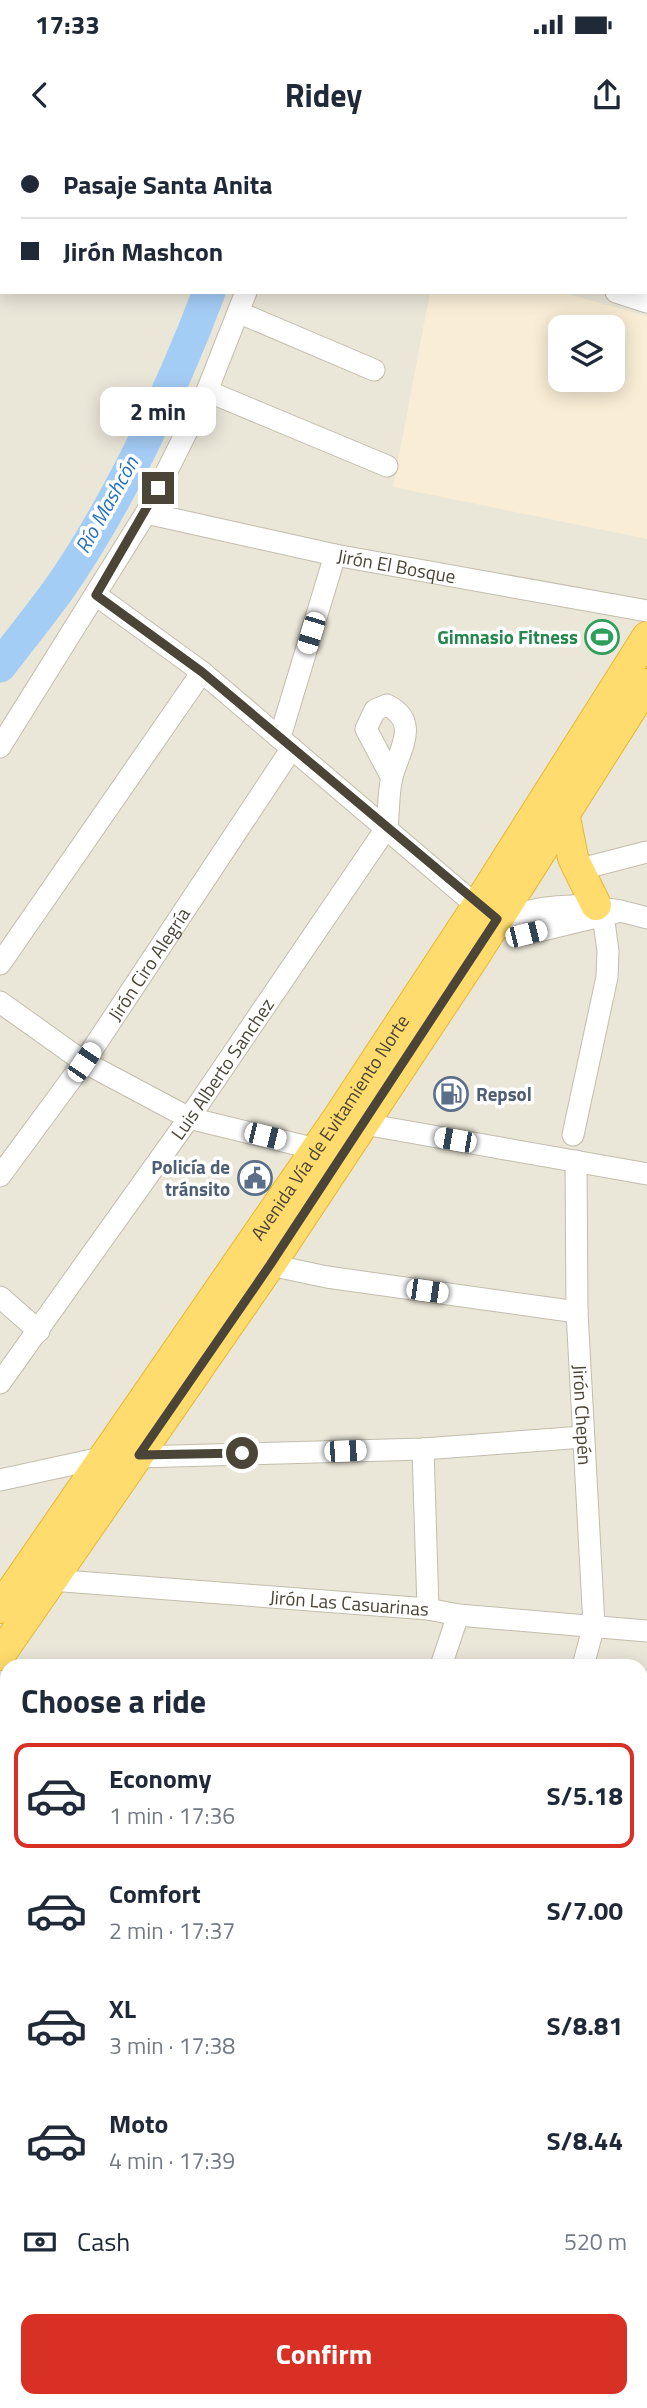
<!DOCTYPE html>
<html lang="en">
<head>
<meta charset="utf-8">
<style>
	:root { --surface:#fff; --page:#f2f2f3; --text:#1f2937; --muted:#747a83; --line:#e0e1e3; --accent:#d93025 }
	body { margin:0; font-family:"Titillium Web",sans-serif; background:var(--page); color:var(--text); height:100vh; display:flex; flex-direction:column; font-size:26px; white-space:nowrap }
	* { box-sizing:border-box; margin:0 }
	p { font-size:23px; color:var(--muted) }
	.icon { flex:none; width:38px; height:38px; fill:none; stroke:currentColor; stroke-width:2; stroke-linecap:round; stroke-linejoin:round }
	.map { position:relative; flex:1; overflow:hidden }
	.sheet { position:absolute; left:0px; top:1519px; width:648px; height:749px; display:flex; flex-direction:column; background:var(--surface); border-radius:21px 21px 0 0; box-shadow:0 4px 18px #0003 }
	.sheet>* { flex:none }
	.hud { position:absolute; left:0px; top:0px; width:648px; height:154px; box-shadow:0 4px 18px #0003; display:grid; align-content:center; height:154px; padding:0 21px; background:var(--surface) }
	.fabs { position:absolute; left:548px; top:175px; display:grid; gap:14px }
	.fabs a { display:grid; place-items:center; width:77px; height:77px; border-radius:14px; background:var(--surface); box-shadow:0 4px 18px #0003; font-size:35px }
	.end { position:absolute; width:32px; height:32px; margin:-16px; border:9px solid #4b4537; background:#fff; box-shadow:0 0 0 4px #fff }
	.from { border-radius:50% }
	.bubble { position:absolute; height:49px; border-radius:14px; background:var(--surface); box-shadow:0 4px 18px #0003; font-size:23px; font-weight:700; line-height:49px; text-align:center }
	.car { position:absolute; width:21px; height:42px; margin:-21px -10px; border-radius:9px; box-shadow:0 0 5px 2px #0007; background:linear-gradient(#fff 24%,#345 0 40%,#fff 0 76%,#345 0 86%,#fff 0) }
	.hud b { display:flex; align-items:center; gap:24px; height:66px; font-size:26px }
	.hud b+b { border-top:2px solid var(--line) }
	.hud i { width:18px; height:18px; background:var(--text) }
	ul { padding:0; list-style:none }
	li { display:flex; align-items:center; gap:21px; height:105px; margin:0 14px 10px; padding:0 7px; border:4px solid transparent; border-radius:14px }
	li div { flex:1 }
	li b { display:block; font-size:26px }
	li em { font-style:normal; font-weight:700 }
	li.selected { border-color:var(--accent) }
	li>.icon { width:63px; height:63px; stroke-width:1.5 }
	h2 { padding:0 21px; font-size:32px; line-height:84px }
	.pay { display:flex; align-items:center; gap:18px; height:77px; padding:0 21px; font-size:26px }
	.pay p { margin-inline-start:auto }
	.cta { display:flex; gap:14px; margin-top:auto; padding:14px 21px }
	.cta a { flex:1; height:80px; border-radius:14px; background:var(--accent); color:#fff; font-size:28px; font-weight:700; line-height:80px; text-align:center }
	.status { display:flex; justify-content:space-between; align-items:center; height:49px; padding:0 35px; background:var(--surface); direction:ltr }
	.status svg { height:19px; fill:currentColor }
	header { display:flex; justify-content:space-between; align-items:center; height:91px; padding:0 21px; background:var(--surface); font-size:32px; font-weight:700 }
	.map>svg:first-child { display:block }
</style>
</head>
<body>
<div class="status"><b>17:33</b><svg viewBox="0 0 49 12"><path d="M0 12V9h3v3zM5 12V6h3v6zM10 12V3h3v9zM15 12V0h3v12zM26 1h20v11H26zM47 4h2v5h-2z"/></svg></div>
<header><svg class="icon" aria-label="back" viewBox="0 0 24 24"><path d="M15 5l-7 7 7 7"/></svg>Ridey<svg class="icon" aria-label="share" viewBox="0 0 24 24"><path d="M12 15V3M7 8l5-5 5 5M5 13v7h14v-7"/></svg></header>
<div class="map">
<svg width="647" height="2268" viewBox="0 0 647 2268">
	<rect width="100%" height="100%" fill="#f6f4ea"/>
	<!-- residential -->
	<path fill="#eae6d8" fill-rule="evenodd" d="M0,0h647v2268h-647zM2,2h644v150h-644zM560,187h52v53h-52zM7,1526h633v735h-633z"/>
	<!-- commercial -->
	<path fill="#f9edd5" fill-rule="evenodd" d="M430,152h131l86,24v223l-254,-52zM560,187h52v53h-52z"/>
	<!-- green -->
	<path fill="#ccedb1" d="M0,2222l7,1v38h46l-1,7h-52z"/>
	<g fill="none" stroke-linecap="round" stroke-linejoin="round">
		<!-- river -->
		<path stroke="#a4cdf6" stroke-width="33" d="M234,0v2
			M0,526c20,-26 40,-51 59,-77 58,-83 114,-201 150,-297"/>
		<!-- minor casing -->
		<g stroke="#c3bdac" stroke-width="23">
			<g id="minor">
				<path d="M285,2l1,-2"/>
				<path d="M460,2v-2"/>
				<path d="M563,2l1,-2"/>
				<path d="M616,152l31,10"/>
				<path d="M240,173l134,57"/>
				<path d="M207,251l180,75"/>
				<path id="s1" d="M146,373l189,42 312,56"/>
				<path d="M96,455l106,77 275,234 41,27 8,1 95,-23"/>
				<path d="M280,597l55,-182"/>
				<path d="M0,607l146,-234 61,-122 39,-99"/>
				<path d="M577,730l70,-18"/>
				<path d="M497,780c56,-19 93,-18 150,-2"/>
				<path d="M0,824l202,-292"/>
				<path d="M0,862l84,60 105,56 127,31"/>
				<path d="M353,982l294,52"/>
				<path d="M573,995l34,-158 1,-26 -5,-36"/>
				<path id="s2" d="M576,1021l1,151 17,313 -11,41"/>
				<path id="s3" d="M0,1036l84,-114 208,-314"/>
				<path d="M270,1125l57,12 250,35"/>
				<path d="M0,1157l39,34"/>
				<path id="s4" d="M0,1243l189,-265 198,-291c2,-16 1,-34 5,-50 7,-27 29,-55 -5,-72l-12,5 -9,19 26,49"/>
				<path d="M423,1309l5,160"/>
				<path d="M0,1340l101,-22 322,-9 160,-12"/>
				<path id="s5" d="M51,1440l377,29 30,6 189,16"/>
				<path d="M441,1526l17,-51"/>
				<path d="M0,1567l7,2"/>
				<path d="M0,1735l7,1"/>
				<path d="M0,1870l7,1"/>
				<path d="M640,1899l7,4"/>
				<path d="M0,2024l7,1"/>
				<path d="M640,2065l7,-1"/>
				<path d="M640,2180l7,-8"/>
				<path d="M0,2207l7,1"/>
				<path d="M57,2268l1,-7"/>
				<path d="M330,2268l2,-7"/>
				<path d="M463,2268l2,-7"/>
				<path d="M617,2268l1,-7"/>
			</g>
		</g>
		<!-- highway casing -->
		<g stroke="#e9b731" stroke-width="32">
			<g id="highway">
				<path d="M565,677l8,41 23,47"/>
				<path id="s6" d="M0,1468l337,-489 140,-213 170,-269"/>
				<path d="M0,1515l270,-390 204,-308 173,-273"/>
			</g>
		</g>
		<!-- minor -->
		<use href="#minor" stroke="#fff" stroke-width="21"/>
		<!-- highway -->
		<use href="#highway" stroke="#ffdc6d" stroke-width="30"/>
	</g>
	<g fill="none" stroke-linecap="round" stroke-linejoin="round">
		<!-- route -->
		<path stroke="#4b4537" stroke-width="9" d="M158,348l-62,107 106,77 295,247 -227,346 -131,190 103,-2"/>
	</g>
	<!-- icons -->
	<defs>
		<g id="stadium-ring" transform="scale(1.75)"><circle r="9.5" fill="#fff" stroke="#2e9e5b" stroke-width="1.5"/><path d="M0-5a6.5 5 0 1 0 0 10a6.5 5 0 1 0 0-10ZM-3.5-1.8h7v3.6h-7Z" fill="#2e9e5b"/></g>
		<g id="fuel-ring" transform="scale(1.75)"><circle r="9.5" fill="#fff" stroke="#5c6f8a" stroke-width="1.5"/><path d="M-5.5-6h7V0h2V4h1.3V-2.5L3-4.5l.8-.8L6-3V5H2.5V1h-1V6h-7ZM-4.2-4.7v3.2H.2V-4.7Z" fill="#5c6f8a"/></g>
		<g id="civic-ring" transform="scale(1.75)"><circle r="9.5" fill="#fff" stroke="#5c6f8a" stroke-width="1.5"/><path d="M-.6-6.5H3V-4.5H.6V-3L4-1V1h2V6H-6V1h2V-1L-.6-3ZM-1.2 2.5V6h2.4V2.5Z" fill="#5c6f8a"/></g>
	</defs>
	<g fill-rule="evenodd">
		<use href="#stadium-ring" x="602" y="497"/>
		<use href="#fuel-ring" x="451" y="954"/>
		<use href="#civic-ring" x="255" y="1038"/>
	</g>
	<g text-anchor="middle" stroke-width="7" stroke-linejoin="round" paint-order="stroke">
		<!-- street labels -->
		<g font-size="19" fill="#4b4537" stroke="#fff">
			<text dy="7" stroke="none"><textPath href="#s1" startOffset="256">Jirón El Bosque</textPath></text>
			<text dy="7" stroke="none"><textPath href="#s3" startOffset="259">Jirón Ciro Alegría</textPath></text>
			<text dy="7" stroke="none"><textPath href="#s4" startOffset="385">Luis Alberto Sanchez</textPath></text>
			<text dy="7" stroke="none"><textPath href="#s6" startOffset="583">Avenida Vía de Evitamiento Norte</textPath></text>
			<text dy="7" stroke="none"><textPath href="#s2" startOffset="254">Jirón Chepén</textPath></text>
			<text dy="7" stroke="none"><textPath href="#s5" startOffset="299">Jirón Las Casuarinas</textPath></text>
		</g>
		<!-- leisure labels -->
		<g font-size="19" font-weight="bold" fill="#27864d" stroke="#fff" text-anchor="end">
			<text x="578" y="504">Gimnasio Fitness</text>
		</g>
		<!-- service labels -->
		<g font-size="19" font-weight="bold" fill="#4e5e75" stroke="#fff" text-anchor="start">
			<text x="476" y="961">Repsol</text>
			<text x="230" y="1034" text-anchor="end">Policía de<tspan x="230" dy="22">tránsito</tspan></text>
		</g>
		<!-- water labels -->
		<g font-size="21" font-style="italic" fill="#2771c1" stroke="#fff">
			<text transform="translate(107 365) rotate(-61)" y="7">Río Mashcón</text>
		</g>
	</g>
</svg>
<div class="fabs">
<a><svg class="icon" aria-label="layers" viewBox="0 0 24 24"><path d="M12 4l9 5-9 5-9-5zM3 14l9 5 9-5"/></svg></a>
</div>
<i class="end from" style="left:242px;top:1313px"></i>
<i class="end" style="left:158px;top:348px"></i>
<div class="bubble" style="left:100px;top:247px;width:116px">2 min</div>
<i class="car" style="left:311px;top:493px;rotate:197deg"></i>
<i class="car" style="left:526px;top:794px;rotate:76deg"></i>
<i class="car" style="left:84px;top:922px;rotate:34deg"></i>
<i class="car" style="left:265px;top:996px;rotate:104deg"></i>
<i class="car" style="left:455px;top:1000px;rotate:280deg"></i>
<i class="car" style="left:427px;top:1151px;rotate:98deg"></i>
<i class="car" style="left:345px;top:1311px;rotate:88deg"></i>
<div class="hud">
<b><i class="from"></i>Pasaje Santa Anita</b>
<b><i></i>Jirón Mashcon</b>
</div>
<section class="sheet">
<h2>Choose a ride</h2>
<ul>
<li class="selected"><svg class="icon" aria-label="car" viewBox="0 0 24 24"><path d="M5 17H2v-5l4-1 3-4h7l3 4 3 1v5h-3M9 17h6M6 11h13"/><circle cx="7" cy="17" r="2"/><circle cx="17" cy="17" r="2"/></svg><div><b>Economy</b><p>1 min · 17:36</p></div><em>S/5.18</em></li>
<li><svg class="icon" aria-label="car" viewBox="0 0 24 24"><path d="M5 17H2v-5l4-1 3-4h7l3 4 3 1v5h-3M9 17h6M6 11h13"/><circle cx="7" cy="17" r="2"/><circle cx="17" cy="17" r="2"/></svg><div><b>Comfort</b><p>2 min · 17:37</p></div><em>S/7.00</em></li>
<li><svg class="icon" aria-label="car" viewBox="0 0 24 24"><path d="M5 17H2v-5l4-1 3-4h7l3 4 3 1v5h-3M9 17h6M6 11h13"/><circle cx="7" cy="17" r="2"/><circle cx="17" cy="17" r="2"/></svg><div><b>XL</b><p>3 min · 17:38</p></div><em>S/8.81</em></li>
<li><svg class="icon" aria-label="car" viewBox="0 0 24 24"><path d="M5 17H2v-5l4-1 3-4h7l3 4 3 1v5h-3M9 17h6M6 11h13"/><circle cx="7" cy="17" r="2"/><circle cx="17" cy="17" r="2"/></svg><div><b>Moto</b><p>4 min · 17:39</p></div><em>S/8.44</em></li>
</ul>
<div class="pay"><svg class="icon" aria-label="cash" viewBox="0 0 24 24"><path d="M3 7h18v10H3z"/><circle cx="12" cy="12" r="2"/></svg>Cash<p>520 m</p></div>
<div class="cta"><a>Confirm</a></div>
</section>
</div>
</body>
</html>
